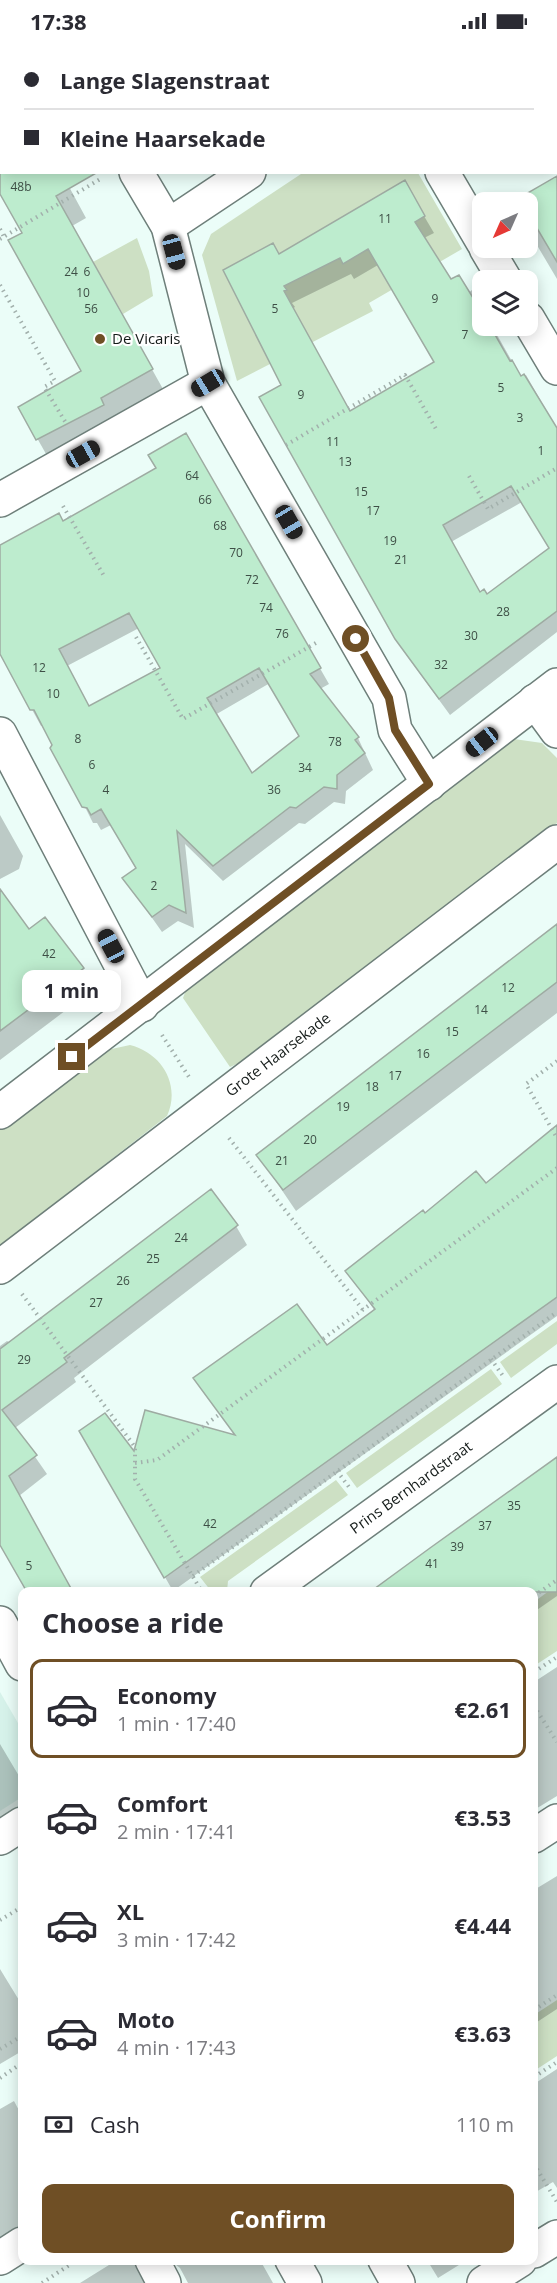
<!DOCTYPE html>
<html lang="en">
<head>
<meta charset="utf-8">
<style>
	:root { --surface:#fff; --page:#f7f7f7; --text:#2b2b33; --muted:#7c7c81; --line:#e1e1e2; --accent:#6f4f25 }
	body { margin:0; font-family:"Open Sans",sans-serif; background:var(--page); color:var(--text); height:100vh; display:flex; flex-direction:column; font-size:22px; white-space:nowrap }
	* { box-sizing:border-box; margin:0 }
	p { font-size:20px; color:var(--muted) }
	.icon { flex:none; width:33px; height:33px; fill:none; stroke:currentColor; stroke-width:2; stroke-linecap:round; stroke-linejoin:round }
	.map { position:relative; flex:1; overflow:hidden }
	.side { position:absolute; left:18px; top:1545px; width:520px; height:678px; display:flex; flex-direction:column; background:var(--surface); border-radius:12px; box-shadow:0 3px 15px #0003 }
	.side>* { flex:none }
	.hud { position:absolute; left:0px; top:0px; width:558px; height:132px; box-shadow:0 3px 15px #0003; display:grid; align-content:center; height:132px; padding:0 24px; background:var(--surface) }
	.needle { width:39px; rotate:225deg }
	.controls { position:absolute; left:472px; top:150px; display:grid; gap:12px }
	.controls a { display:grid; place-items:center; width:66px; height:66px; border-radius:12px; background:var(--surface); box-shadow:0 3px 15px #0003; font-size:30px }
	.end { position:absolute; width:27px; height:27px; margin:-14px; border:8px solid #6f4f25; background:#fff; box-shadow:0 0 0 3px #fff }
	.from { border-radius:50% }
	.bubble { position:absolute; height:42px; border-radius:12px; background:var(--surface); box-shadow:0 3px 15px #0003; font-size:20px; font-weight:700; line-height:42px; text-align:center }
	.car { position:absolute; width:18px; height:36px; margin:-18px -9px; border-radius:8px; box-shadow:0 0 4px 2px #0007; background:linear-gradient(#222 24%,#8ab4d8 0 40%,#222 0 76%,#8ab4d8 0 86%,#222 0) }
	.hud b { display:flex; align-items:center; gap:21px; height:57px; font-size:22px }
	.hud b+b { border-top:2px solid var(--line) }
	.hud i { width:15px; height:15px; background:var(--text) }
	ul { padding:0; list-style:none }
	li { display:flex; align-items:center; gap:18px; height:99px; margin:0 12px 9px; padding:0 12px; border:3px solid transparent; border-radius:12px }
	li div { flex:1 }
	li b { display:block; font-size:22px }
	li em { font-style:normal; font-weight:700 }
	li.selected { border-color:var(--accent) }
	li>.icon { width:54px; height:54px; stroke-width:1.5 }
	h2 { padding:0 24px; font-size:27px; line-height:72px }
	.pay { display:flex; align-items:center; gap:15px; height:66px; padding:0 24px; font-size:22px }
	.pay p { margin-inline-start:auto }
	.primary-button { display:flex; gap:12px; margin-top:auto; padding:12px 24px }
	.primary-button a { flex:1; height:69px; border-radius:12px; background:var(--accent); color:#fff; font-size:24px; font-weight:700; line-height:69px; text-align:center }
	.status { display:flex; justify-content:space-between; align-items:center; height:42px; padding:0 30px; background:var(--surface); direction:ltr }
	.status svg { height:16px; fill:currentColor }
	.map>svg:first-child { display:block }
</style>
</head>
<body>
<div class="status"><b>17:38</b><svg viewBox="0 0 49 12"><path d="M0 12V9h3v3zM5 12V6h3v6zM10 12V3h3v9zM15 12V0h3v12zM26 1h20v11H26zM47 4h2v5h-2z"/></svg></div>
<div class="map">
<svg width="557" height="2241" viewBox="0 0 557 2241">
	<rect width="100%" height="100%" fill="#ebfdf8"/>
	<!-- built -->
	<path fill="#d6f2ea" d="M0,1650l22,38v67l-22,14z"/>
	<!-- green -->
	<path fill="#cde0c4" d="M304,130l114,1 44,76 -93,54 4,8 -136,70 -35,-126 9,-21z
		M137,196l12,33 4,25 -30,18 -30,-52z
		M514,697l28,4 15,15v65l-318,240 -9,4 -47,-69 3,-8z
		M130,1003c32,8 51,40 37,71l-167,130v-116l107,-80z
		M557,1279v23l-46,34 -11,-16z
		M491,1327l11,15 -145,104 -11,-15z
		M336,1438l12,15 -120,86 -1,10h-16l-11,-14z
		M557,1543v66l-23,15v-64z
		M557,1958v56l-23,15v-56z"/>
	<!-- shadow -->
	<path fill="#0003" fill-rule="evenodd" d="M0,23l2,107h59l25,46 -14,8 96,172 -114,70 -34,-60 63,-37 -59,-138 -24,-42z
		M557,136v101l-29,-49v-28h-5l-2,-3z
		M404,140l30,51 -10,5 27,43 17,12 4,-3 11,19v17h9l29,51 5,-2 31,54v203l-107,83 -43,-59 -145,-259 21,-11 -4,-130zM378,223l58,98 -86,50 -58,-104 3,-2 -3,-4 59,-29 3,5zM522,460l29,46 -64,48 -8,-2 -28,-52z
		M186,393l143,249 -9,5 38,49 15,32 -27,21 -1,13 -11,-2 -29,22 -6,-1 -76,58 -38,-37 9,84 -16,-7 -16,11 -38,-54 13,-10 -26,-43 -10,5 -4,-7h-4l-49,-98 -3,1 -41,-75v-104l63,-24 95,-54zM139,586l23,40 -73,39 -22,-41zM270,641l31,54 -50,38 -36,-60z
		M0,773l23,41 -4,13 -19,10z
		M0,863l29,26 54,38 11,20 -94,71z
		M557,885v86l-261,198 -38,-56z
		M557,1085v189l-384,275 -92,-159 54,23 101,-19 -41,-57 132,-32 48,-36 -28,-40 139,-86z
		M236,1184l11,19 -173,133 2,4 -61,46 32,46 -28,22 54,96h-44l-29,-49v-197l7,-5 4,2z
		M557,1417v137l-23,16v-20z
		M557,1625v129l-23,14v-128z
		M0,1702l22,37v48l-22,14z
		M557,1834v133l-23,15v-134z
		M0,1927l22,36v46l-22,13z
		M557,2027v119l-4,-6 -19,11v-109z
		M14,2059l8,15v123l-22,7v-137z
		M117,2218h39l-13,18 2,5h-65z
		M170,2218h90l13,23h-85l-8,-15z
		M427,2218h40l-29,18z"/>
	<!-- building -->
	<path fill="#bdecce" stroke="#9eaba2" stroke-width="1.5" fill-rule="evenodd" d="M0,130h98l-42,24 97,173 -52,29 3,7 -68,35 -18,-33 63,-36 -73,-131 14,-7 -22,-39z
		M557,134v86l-29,-49v-11h-6l-3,-4z
		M405,138l20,36 -10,6 36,57 8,-4 24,39v12h7l20,35 2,-1 9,16 3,-2 33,54v183l-118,88 -44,-60 -136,-242 22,-12 -58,-115 50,-27 6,11zM368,207l66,113 -84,49 -66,-120 3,-1 -3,-4 56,-28 3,6zM511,444l38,62 -62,46 -3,-5 -4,3 -37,-67z
		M186,391l135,235 -11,6 49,63 -4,3 10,13 -28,22v14l-13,-2 -28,21 -6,-1 -77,59 -36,-35 9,82 -17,-8 -17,12 -30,-39 14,-10 -35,-59 -10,6 -4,-7 -5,-1 -32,-59 2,-3 -18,-35h-4l-30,-56v-109l59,-32 4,8 93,-53 -8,-13zM129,571l31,55 -71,38 -30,-57zM259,626l40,68 -47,37 -45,-75z
		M0,847l29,40 16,-12 39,51 -84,63z
		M557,882v58l-274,208 -27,-35z
		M557,1083v172l-393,281 -85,-147 26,-18 29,38 11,-41 90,25 -42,-57 104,-74 30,41 48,-36 -30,-38 78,-61 2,3 51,-42 10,12z
		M211,1147l27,36 -174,133 3,4 -65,48 35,45 -28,21 64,116h-46l-27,-47v-196z
		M557,1415v135h-187l60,-44z"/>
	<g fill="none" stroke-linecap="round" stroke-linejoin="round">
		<!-- minor casing -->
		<g stroke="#6e7f7a" stroke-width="36">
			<g id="minor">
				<path d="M62,0l1,2"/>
				<path d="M441,2l3,-2"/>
				<path d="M136,130l32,54 40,157 181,315 6,32 34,54"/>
				<path d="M442,130l41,70"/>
				<path d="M168,184l81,-54"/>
				<path d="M486,206l19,32"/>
				<path d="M528,277l29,49"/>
				<path d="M0,458l208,-117"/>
				<path d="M535,659l22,30"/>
				<path d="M0,692l142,271"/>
				<path d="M0,1070l557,-427"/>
				<path id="s1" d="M0,1225l557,-425"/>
				<path id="s2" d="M267,1550l290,-210"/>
				<path d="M0,1581l22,41"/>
				<path d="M534,1794l23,-15"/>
				<path d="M0,1796l22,-14"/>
				<path d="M534,2209l23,-14"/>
				<path d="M0,2216l22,-14"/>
				<path d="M152,2218l12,23"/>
				<path d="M292,2218l13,23"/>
				<path d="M385,2218l13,23"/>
				<path d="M484,2241l36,-23"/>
			</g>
		</g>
		<!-- path -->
		<path stroke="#a2b0ac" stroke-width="4" stroke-dasharray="1.5 4.5" stroke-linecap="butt" d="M123,0v2
			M357,2l2,-2
			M0,187l4,8
			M0,197l102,-61
			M0,243l55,96 -11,6 22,36
			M286,403l119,-70 31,54
			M469,434l19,33 69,-41
			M63,464l41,70
			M136,595l47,82 133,-76
			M162,993l27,42
			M557,1019l-31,23 31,54
			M229,1096l134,172
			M22,1252l113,153v32l67,113
			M491,1317l12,17
			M135,1421l22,-3 400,-292
			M337,1429l12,16
			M193,1534l364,-264
			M534,1554l23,-16
			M534,1630l23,-15
			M534,1664l23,36
			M0,1878l22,-13
			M534,1968l23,-15
			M0,2007l22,-13
			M534,2035l23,-15
			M0,2036l22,-15
			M534,2122l23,38
			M42,2241l35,-23"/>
		<!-- minor -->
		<use href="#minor" stroke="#fff" stroke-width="33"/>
	</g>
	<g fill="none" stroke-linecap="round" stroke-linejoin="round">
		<!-- route -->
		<path stroke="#6f4f25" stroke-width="8" d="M72,1015l357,-273 -34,-54 -6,-32 -33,-59"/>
	</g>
	<!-- markers -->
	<circle fill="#6f4f25" stroke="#fff" stroke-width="2" cx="100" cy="297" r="6"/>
	<g text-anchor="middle" stroke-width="4.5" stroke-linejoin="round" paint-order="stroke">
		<!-- number labels -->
		<g font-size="12" fill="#3e4f46">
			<text x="21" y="149">48b</text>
			<text x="385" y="181">11</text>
			<text x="71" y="234">24</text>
			<text x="87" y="234">6</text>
			<text x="83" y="255">10</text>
			<text x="435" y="261">9</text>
			<text x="91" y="271">56</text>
			<text x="275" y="271">5</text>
			<text x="465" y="297">7</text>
			<text x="501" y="350">5</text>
			<text x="301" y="357">9</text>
			<text x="520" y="380">3</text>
			<text x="333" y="404">11</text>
			<text x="541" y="413">1</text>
			<text x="345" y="424">13</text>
			<text x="192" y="438">64</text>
			<text x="361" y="454">15</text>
			<text x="205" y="462">66</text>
			<text x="373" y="473">17</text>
			<text x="220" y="488">68</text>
			<text x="390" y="503">19</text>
			<text x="236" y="515">70</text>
			<text x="401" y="522">21</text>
			<text x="252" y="542">72</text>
			<text x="266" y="570">74</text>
			<text x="503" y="574">28</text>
			<text x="282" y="596">76</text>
			<text x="471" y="598">30</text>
			<text x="441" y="627">32</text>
			<text x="39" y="630">12</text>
			<text x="53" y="656">10</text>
			<text x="78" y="701">8</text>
			<text x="335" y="704">78</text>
			<text x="92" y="727">6</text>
			<text x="305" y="730">34</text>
			<text x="106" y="752">4</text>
			<text x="274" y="752">36</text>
			<text x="154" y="848">2</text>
			<text x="49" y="916">42</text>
			<text x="508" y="950">12</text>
			<text x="481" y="972">14</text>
			<text x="452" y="994">15</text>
			<text x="423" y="1016">16</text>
			<text x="395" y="1038">17</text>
			<text x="372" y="1049">18</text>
			<text x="343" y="1069">19</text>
			<text x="310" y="1102">20</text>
			<text x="282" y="1123">21</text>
			<text x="181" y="1200">24</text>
			<text x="153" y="1221">25</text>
			<text x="123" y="1243">26</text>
			<text x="96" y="1265">27</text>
			<text x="24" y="1322">29</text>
			<text x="514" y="1468">35</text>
			<text x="210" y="1486">42</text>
			<text x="485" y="1488">37</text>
			<text x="457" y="1509">39</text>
			<text x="432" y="1526">41</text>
			<text x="29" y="1528">5</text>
		</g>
		<!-- poi labels -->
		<g font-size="15" fill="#141b19" stroke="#fff" text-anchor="start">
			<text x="112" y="302">De Vicaris</text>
		</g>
		<!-- street labels -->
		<g font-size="15" fill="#141b19" stroke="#fff">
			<text dy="5" stroke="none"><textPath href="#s1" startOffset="350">Grote Haarsekade</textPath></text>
			<text dy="5" stroke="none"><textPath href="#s2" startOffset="178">Prins Bernhardstraat</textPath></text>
		</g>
	</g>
</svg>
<div class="controls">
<a><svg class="needle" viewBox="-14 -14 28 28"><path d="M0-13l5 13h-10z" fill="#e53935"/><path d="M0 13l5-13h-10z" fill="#7c7c81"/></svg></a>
<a><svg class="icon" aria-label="layers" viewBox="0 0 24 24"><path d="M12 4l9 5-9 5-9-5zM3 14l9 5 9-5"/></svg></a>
</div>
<i class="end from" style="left:356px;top:597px"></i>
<i class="end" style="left:72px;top:1015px"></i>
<div class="bubble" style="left:22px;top:928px;width:99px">1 min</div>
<i class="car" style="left:174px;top:210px;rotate:165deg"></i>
<i class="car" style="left:208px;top:341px;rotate:239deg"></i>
<i class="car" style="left:83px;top:412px;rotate:61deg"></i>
<i class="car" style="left:289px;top:480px;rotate:150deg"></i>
<i class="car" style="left:482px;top:700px;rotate:232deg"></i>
<i class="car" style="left:111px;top:904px;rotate:332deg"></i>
<div class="hud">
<b><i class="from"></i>Lange Slagenstraat</b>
<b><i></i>Kleine Haarsekade</b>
</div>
<section class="side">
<h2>Choose a ride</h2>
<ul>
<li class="selected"><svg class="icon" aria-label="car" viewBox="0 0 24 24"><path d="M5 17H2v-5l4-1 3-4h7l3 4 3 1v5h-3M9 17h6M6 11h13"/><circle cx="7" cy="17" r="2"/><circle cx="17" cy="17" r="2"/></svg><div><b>Economy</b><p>1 min · 17:40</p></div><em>€2.61</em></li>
<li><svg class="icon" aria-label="car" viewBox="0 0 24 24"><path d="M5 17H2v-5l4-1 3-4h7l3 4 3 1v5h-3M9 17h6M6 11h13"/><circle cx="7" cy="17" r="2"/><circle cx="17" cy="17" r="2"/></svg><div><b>Comfort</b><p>2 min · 17:41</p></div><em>€3.53</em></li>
<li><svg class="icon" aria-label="car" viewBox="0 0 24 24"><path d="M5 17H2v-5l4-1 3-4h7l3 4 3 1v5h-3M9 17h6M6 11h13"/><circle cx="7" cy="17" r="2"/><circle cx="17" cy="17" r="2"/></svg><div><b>XL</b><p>3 min · 17:42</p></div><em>€4.44</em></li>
<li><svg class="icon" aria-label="car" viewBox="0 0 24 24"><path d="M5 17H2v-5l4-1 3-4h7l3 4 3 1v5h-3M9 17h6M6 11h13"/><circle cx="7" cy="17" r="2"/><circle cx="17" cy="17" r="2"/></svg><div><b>Moto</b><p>4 min · 17:43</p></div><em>€3.63</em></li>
</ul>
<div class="pay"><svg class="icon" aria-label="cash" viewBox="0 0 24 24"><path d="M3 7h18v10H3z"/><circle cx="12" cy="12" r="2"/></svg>Cash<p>110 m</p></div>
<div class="primary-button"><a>Confirm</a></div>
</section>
</div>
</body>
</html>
